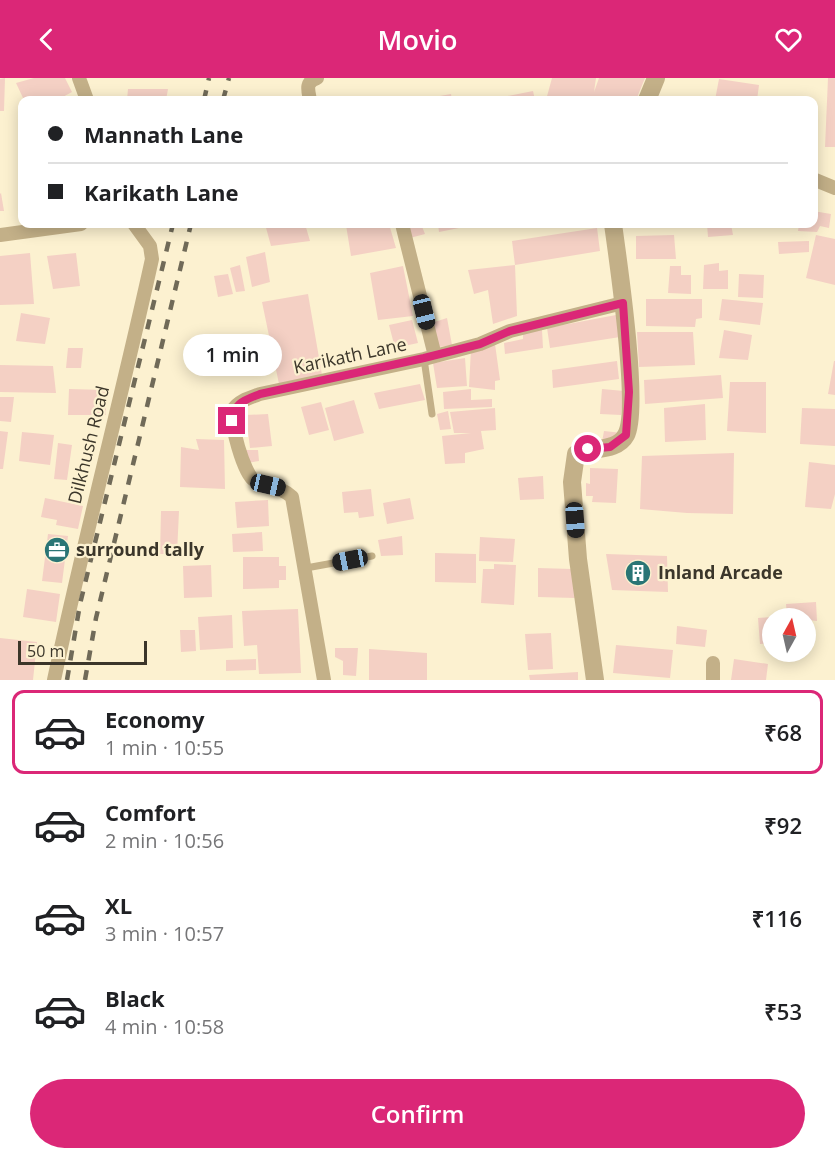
<!DOCTYPE html>
<html lang="en">
<head>
<meta charset="utf-8">
<style>
	:root { --surface:#fff; --page:#f6f6f6; --text:#202124; --muted:#757577; --line:#e0e0e0; --accent:#db2777 }
	body { margin:0; font-family:"Open Sans",sans-serif; background:var(--page); color:var(--text); height:100vh; display:flex; flex-direction:column; font-size:22px; white-space:nowrap }
	* { box-sizing:border-box; margin:0 }
	p { font-size:20px; color:var(--muted) }
	.icon { flex:none; width:33px; height:33px; fill:none; stroke:currentColor; stroke-width:2; stroke-linecap:round; stroke-linejoin:round }
	.map { position:relative; height:602px; overflow:hidden }
	.panel { display:flex; flex-direction:column; background:var(--surface); flex:1 }
	.panel>* { flex:none }
	.guide { position:absolute; left:18px; top:18px; width:800px; height:132px; border-radius:12px; box-shadow:0 3px 15px #0003; display:grid; align-content:center; height:132px; padding:0 30px; background:var(--surface) }
	.needle { width:39px; rotate:8deg }
	.controls { position:absolute; left:762px; top:530px; display:grid; gap:12px }
	.controls a { display:grid; place-items:center; width:54px; height:54px; border-radius:50%; background:var(--surface); box-shadow:0 3px 15px #0003; font-size:30px }
	.scale { position:absolute; left:18px; bottom:15px; width:129px; box-sizing:border-box; padding-left:6px; border:3px solid #3b362a; border-top:0; font-size:16px; line-height:21px; white-space:nowrap; color:#3b362a; -webkit-text-stroke:4px #fcf1d0; paint-order:stroke }
	.end { position:absolute; width:27px; height:27px; margin:-14px; border:8px solid #db2777; background:#fff; box-shadow:0 0 0 3px #fff }
	.from { border-radius:50% }
	.bubble { position:absolute; height:42px; border-radius:21px; background:var(--surface); box-shadow:0 3px 15px #0003; font-size:20px; font-weight:600; line-height:42px; text-align:center }
	.car { position:absolute; width:18px; height:36px; margin:-18px -9px; border-radius:8px; box-shadow:0 0 4px 2px #0007; background:linear-gradient(#222 24%,#8ab4d8 0 40%,#222 0 76%,#8ab4d8 0 86%,#222 0) }
	.guide b { display:flex; align-items:center; gap:21px; height:57px; font-size:22px }
	.guide b+b { border-top:2px solid var(--line) }
	.guide i { width:15px; height:15px; background:var(--text) }
	ul { padding:10px 0 0; list-style:none }
	li { display:flex; align-items:center; gap:18px; height:84px; margin:0 12px 9px; padding:0 18px; border:3px solid transparent; border-radius:12px }
	li div { flex:1 }
	li b { display:block; font-size:22px }
	li em { font-style:normal; font-weight:600 }
	li.active { border-color:var(--accent) }
	li>.icon { width:54px; height:54px; stroke-width:1.5 }
	.button { display:flex; gap:12px; margin-top:auto; padding:12px 30px }
	.button a { flex:1; height:69px; border-radius:36px; background:var(--accent); color:#fff; font-size:24px; font-weight:600; line-height:69px; text-align:center }
	header { display:flex; justify-content:space-between; align-items:center; height:78px; padding:0 30px; background:var(--accent); color:#fff; font-size:27px; font-weight:600 }
	.map>svg:first-child { display:block }
</style>
</head>
<body>
<header><svg class="icon" aria-label="back" viewBox="0 0 24 24"><path d="M15 5l-7 7 7 7"/></svg>Movio<svg class="icon" aria-label="heart" viewBox="0 0 24 24"><path d="M12 20l-8-8c-3-5 5-10 8-4 3-6 11-1 8 4z"/></svg></header>
<div class="map">
<svg width="835" height="602" viewBox="0 0 835 602">
	<rect width="100%" height="100%" fill="#fcf1d0"/>
	<!-- building -->
	<path fill="#f4d0c4" d="M5,0l-1,33h-4v-32z
		M34,0h31l7,14 -15,8h-33l-8,-17z
		M552,0h44l-2,14 5,-14h46l-9,22h-90z
		M828,0h7v69h-10z
		M719,1l40,6 -2,15h-42z
		M128,11h40l-2,11h-39z
		M533,13l2,9h-42v-1z
		M451,16l1,6h-29v-1z
		M1,115l3,18h-4v-17z
		M813,133l18,3 -2,14 -9,-2 -3,6 -19,-1 1,-7h14z
		M265,146h40l5,17 -39,5z
		M353,146h36l7,24 -45,8 -5,-31z
		M403,146h18l4,10 -19,5z
		M438,146h41l-40,8z
		M707,146h24l2,11 -25,2z
		M597,150l3,23 -85,14 -3,-24z
		M674,157l2,24h-40v-23z
		M816,157l19,4v46l-29,-7z
		M809,163v11l-30,2 -1,-12z
		M265,174l5,30 -18,5 -6,-30z
		M30,175l4,51 -34,1v-49z
		M76,175l4,33 -27,3 -6,-33z
		M719,185v8l9,-1v19h-25l1,-24z
		M240,187l5,26 -9,1 -6,-24z
		M515,187l2,51 -24,8 -5,-34 -14,4 -6,-24z
		M403,188l10,50 -35,4 -8,-47z
		M670,188h11v9h10v19l-23,-1z
		M228,196l5,20 -15,3 -4,-21z
		M739,196l25,1 -1,23 -25,-1z
		M308,216l14,81 -43,9 -17,-82z
		M646,221h56v19l-6,1 -1,8 -49,-1z
		M722,221l41,4 -3,22 -41,-5z
		M21,235l29,5 -5,26 -29,-3z
		M616,237l4,22 -70,11 -3,-20z
		M447,240l5,27 -19,3 -5,-24z
		M412,242l6,23 -23,5 -6,-23z
		M542,252l1,18 -38,6 -1,-11 19,-4v-6z
		M724,252l28,5 -4,25 -29,-2z
		M637,254h56l2,33 -56,2z
		M495,266l5,36 -5,1v9l-26,-3 2,-38z
		M68,270h15l-2,20h-15z
		M465,280l2,28 -30,2 -4,-25z
		M617,283l2,18 -66,9 -1,-18z
		M834,283h1v34l-7,-1z
		M0,287l53,1 3,27 -56,-1z
		M721,297l2,23 -78,6 -1,-24z
		M730,304h36v51l-39,-2z
		M420,306l5,16 -46,9 -5,-16z
		M69,311l37,1v25h-38z
		M471,311v11l21,-1v8l-48,2 -1,-17z
		M602,311l22,2 -3,24 -21,-1z
		M0,319h14l-3,25 -11,-1z
		M354,322l10,33 -30,8 -9,-33z
		M321,324l8,28 -20,5 -8,-28z
		M705,326l1,36 -41,2 -1,-34z
		M495,330l1,22 -15,1 3,18 -19,4v10l-20,1 -3,-28 29,-3h-17l-4,-21z
		M802,330l33,1v37l-35,-2z
		M448,333l3,18 -11,1 -3,-16z
		M268,336l4,32 -22,2 -4,-33z
		M0,353l8,1 -5,37h-3z
		M604,353l18,2 -20,9z
		M22,354l32,3 -4,30 -31,-4z
		M196,361l28,1 1,49 -45,-2 1,-40 18,3z
		M58,365l14,2 -5,35 -13,-1z
		M245,372h13l1,11 -12,2z
		M734,375l-1,61 -46,-1 -47,-4 2,-53z
		M809,384l26,3v29l-4,15 -26,-2z
		M590,390l28,1 -2,34 -24,-1 1,-6h-7v-13l4,1z
		M543,398l1,23 -24,1 -2,-22z
		M371,411l3,27 -15,2 -1,-6 -14,1 -2,-21z
		M45,420l38,8 -5,23 -22,-4 1,-5 -16,-3z
		M410,420l4,21 -27,5 -4,-21z
		M268,422l1,26 -32,2 -2,-26z
		M161,433h18l-2,43h-17z
		M262,454l1,19 -30,1 -1,-18z
		M48,456l20,2 -6,47 -20,-2z
		M402,458l1,19 -22,1 -3,-16z
		M480,459l35,2 -2,23 -34,-1z
		M435,475l41,1v29l-41,-1z
		M606,476l61,2 1,36 -56,-2z
		M243,479h36v9h7v14h-7v8l-36,1z
		M494,486l22,1 -2,40 -33,-2 2,-34h11z
		M211,487l1,32 -28,1 -1,-32z
		M538,490l34,1 3,29 -37,-1z
		M27,511l33,5 -4,28 -33,-5z
		M816,524l1,19 -30,-3 -1,-14z
		M298,531l3,64 -42,1 -2,-29 -13,1 -2,-35z
		M232,537l1,33 -33,2 -2,-33z
		M772,539v26l-12,1 -2,-26z
		M677,548l30,4 -2,17 -29,-3z
		M180,552h15l1,21 -15,1z
		M551,555l2,36 -25,1 -3,-36z
		M0,560l37,4 -4,38h-33z
		M616,567l57,5 -3,28 -57,-5z
		M335,570h23l-2,28 -13,-1v-14l-8,-4z
		M369,571l58,4v27h-58z
		M256,581v11l-30,1v-11z
		M734,581l34,5 -2,16h-35z
		M578,594v8h-48l-1,-5z"/>
	<g fill="none" stroke-linecap="round" stroke-linejoin="round">
		<!-- service -->
		<path stroke="#c3b088" stroke-width="7" d="M424,281l8,55
			M306,490l66,-12"/>
		<!-- minor -->
		<path stroke="#c3b088" stroke-width="14" d="M79,0l8,22
			M310,22c-2,-10 -5,-18 7,-22
			M813,101l22,9
			M402,146l33,132
			M0,157l81,-11
			M54,602c30,-141 67,-280 98,-421l-2,-13 -16,-22
			M324,602l-32,-183c-11,-11 -25,-9 -38,-17 -10,-6 -25,-58 -21,-70 4,-9 19,-13 27,-16l164,-35 56,-15 30,-13 113,-28
			M713,602v-17"/>
		<!-- tertiary -->
		<path stroke="#c3b088" stroke-width="18" d="M647,22l9,-22
			M595,602l-17,-121 -6,-77 4,-28c15,-7 41,-2 50,-19 14,-25 -8,-175 -13,-211"/>
		<!-- rail -->
		<path stroke="#706a58" stroke-width="4.5" stroke-dasharray="10 10" stroke-linecap="butt" d="M204,22l5,-22
			M223,22l6,-22
			M67,602l13,-76 93,-380
			M85,602l11,-62 95,-394"/>
	</g>
	<g fill="none" stroke-linecap="round" stroke-linejoin="round">
		<!-- route -->
		<path stroke="#db2777" stroke-width="8" d="M232,343c1,-18 13,-21 28,-27l164,-36 56,-14 30,-13 113,-28 6,89 -3,43 -16,12 -22,2"/>
	</g>
	<!-- icons -->
	<defs>
		<g id="office-disc" transform="scale(1.35)"><circle r="9.5" fill="#2a7575" stroke="#fcf1d0"/><path d="M-6-3h4V-5.5h4V-3h4V5H-6ZM-1-4.5V-3h2v-1.5ZM-6 0V1H6V0Z" fill="#fff"/></g>
		<g id="building-disc" transform="scale(1.35)"><circle r="9.5" fill="#2a7575" stroke="#fcf1d0"/><path d="M-4-6H4V6H1V3H-1V6H-4ZM-2.5-4.3h1.7v1.8h-1.7ZM.8-4.3h1.7v1.8H.8ZM-2.5-1h1.7V.8h-1.7ZM.8-1h1.7V.8H.8Z" fill="#fff"/></g>
	</defs>
	<g fill-rule="evenodd">
		<use href="#office-disc" x="57" y="472"/>
		<use href="#building-disc" x="638" y="495"/>
	</g>
	<g text-anchor="middle" stroke-width="4.5" stroke-linejoin="round" paint-order="stroke">
		<!-- street labels -->
		<g font-size="18" fill="#3b362a" stroke="#fcf1d0">
			<text transform="translate(350 278) rotate(-12)" y="6">Karikath Lane</text>
			<text transform="translate(89 367) rotate(-76)" y="6">Dilkhush Road</text>
		</g>
		<!-- poi labels -->
		<g font-size="18" font-weight="bold" fill="#3b362a" stroke="#fcf1d0" text-anchor="start">
			<text x="76" y="478">surround tally</text>
			<text x="658" y="501">Inland Arcade</text>
		</g>
	</g>
</svg>
<div class="controls">
<a><svg class="needle" viewBox="-14 -14 28 28"><path d="M0-13l5 13h-10z" fill="#e53935"/><path d="M0 13l5-13h-10z" fill="#757577"/></svg></a>
</div>
<div class="scale">50 m</div>
<i class="end from" style="left:588px;top:371px"></i>
<i class="end" style="left:232px;top:343px"></i>
<div class="bubble" style="left:183px;top:256px;width:99px">1 min</div>
<i class="car" style="left:424px;top:234px;rotate:166deg"></i>
<i class="car" style="left:268px;top:407px;rotate:103deg"></i>
<i class="car" style="left:575px;top:442px;rotate:176deg"></i>
<i class="car" style="left:350px;top:482px;rotate:259deg"></i>
<div class="guide">
<b><i class="from"></i>Mannath Lane</b>
<b><i></i>Karikath Lane</b>
</div>
</div>
<section class="panel">
<ul>
<li class="active"><svg class="icon" aria-label="car" viewBox="0 0 24 24"><path d="M5 17H2v-5l4-1 3-4h7l3 4 3 1v5h-3M9 17h6M6 11h13"/><circle cx="7" cy="17" r="2"/><circle cx="17" cy="17" r="2"/></svg><div><b>Economy</b><p>1 min · 10:55</p></div><em>₹68</em></li>
<li><svg class="icon" aria-label="car" viewBox="0 0 24 24"><path d="M5 17H2v-5l4-1 3-4h7l3 4 3 1v5h-3M9 17h6M6 11h13"/><circle cx="7" cy="17" r="2"/><circle cx="17" cy="17" r="2"/></svg><div><b>Comfort</b><p>2 min · 10:56</p></div><em>₹92</em></li>
<li><svg class="icon" aria-label="car" viewBox="0 0 24 24"><path d="M5 17H2v-5l4-1 3-4h7l3 4 3 1v5h-3M9 17h6M6 11h13"/><circle cx="7" cy="17" r="2"/><circle cx="17" cy="17" r="2"/></svg><div><b>XL</b><p>3 min · 10:57</p></div><em>₹116</em></li>
<li><svg class="icon" aria-label="car" viewBox="0 0 24 24"><path d="M5 17H2v-5l4-1 3-4h7l3 4 3 1v5h-3M9 17h6M6 11h13"/><circle cx="7" cy="17" r="2"/><circle cx="17" cy="17" r="2"/></svg><div><b>Black</b><p>4 min · 10:58</p></div><em>₹53</em></li>
</ul>
<div class="button"><a>Confirm</a></div>
</section>
</body>
</html>
